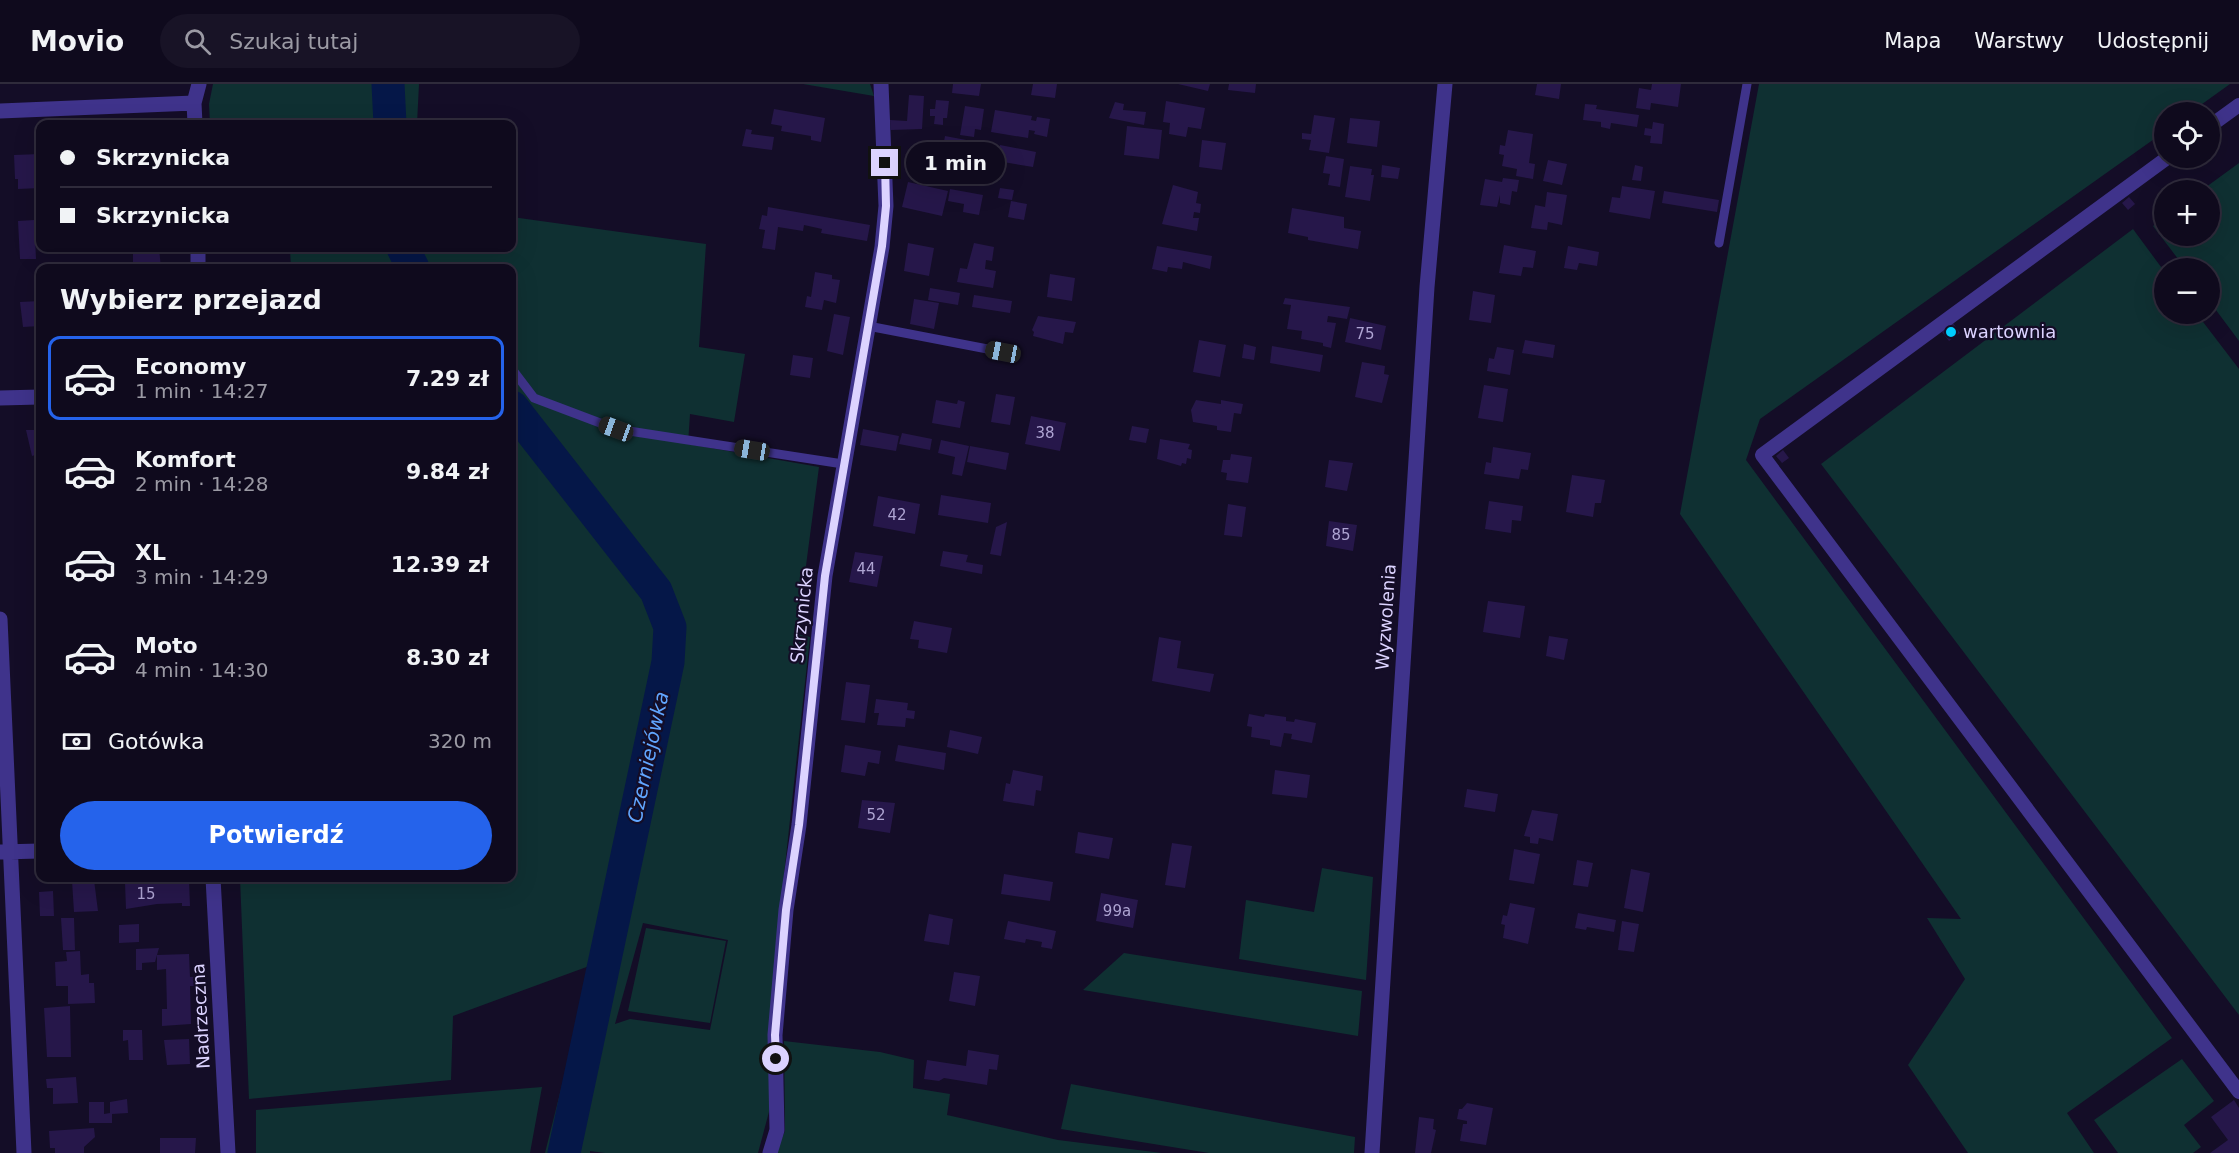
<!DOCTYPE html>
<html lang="pl">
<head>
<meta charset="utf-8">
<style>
	:root { --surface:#0f0a1d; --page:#181326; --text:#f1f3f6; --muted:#9b9aa4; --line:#2f2b3b; --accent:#2563eb }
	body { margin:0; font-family:"DejaVu Sans",sans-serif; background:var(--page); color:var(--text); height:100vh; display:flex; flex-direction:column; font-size:22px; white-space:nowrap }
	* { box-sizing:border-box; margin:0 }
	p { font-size:20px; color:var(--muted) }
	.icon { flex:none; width:33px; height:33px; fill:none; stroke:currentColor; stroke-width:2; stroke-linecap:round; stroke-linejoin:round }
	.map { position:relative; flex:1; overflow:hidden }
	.panel { position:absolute; left:36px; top:180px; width:480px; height:618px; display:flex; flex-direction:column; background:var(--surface); border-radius:12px; box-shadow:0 6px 24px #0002,0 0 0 2px var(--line) }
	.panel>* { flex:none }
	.hud { position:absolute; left:36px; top:36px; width:480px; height:132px; border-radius:12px; box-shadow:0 6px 24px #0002,0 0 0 2px var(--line); display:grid; align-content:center; height:132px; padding:0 24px; background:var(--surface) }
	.tools { position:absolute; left:2154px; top:18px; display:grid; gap:12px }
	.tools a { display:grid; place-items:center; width:66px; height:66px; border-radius:50%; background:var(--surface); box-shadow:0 6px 24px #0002,0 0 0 2px var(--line); font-size:30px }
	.end { position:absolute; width:27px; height:27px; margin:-14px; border:8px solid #dcd3ff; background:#111; box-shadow:0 0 0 3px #111 }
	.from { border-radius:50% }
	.bubble { position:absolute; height:42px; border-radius:21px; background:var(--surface); box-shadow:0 6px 24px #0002,0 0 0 2px var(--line); font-size:20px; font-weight:700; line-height:42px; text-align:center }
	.car { position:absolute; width:18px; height:36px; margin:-18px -9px; border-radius:8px; box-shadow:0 0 4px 2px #0007; background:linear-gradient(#222 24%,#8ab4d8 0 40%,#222 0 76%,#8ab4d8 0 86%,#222 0) }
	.hud b { display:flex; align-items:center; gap:21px; height:57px; font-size:22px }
	.hud b+b { border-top:2px solid var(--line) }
	.hud i { width:15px; height:15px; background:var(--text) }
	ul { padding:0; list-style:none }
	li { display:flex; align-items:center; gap:18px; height:84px; margin:0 12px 9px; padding:0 12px; border:3px solid transparent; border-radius:12px }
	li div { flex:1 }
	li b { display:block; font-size:22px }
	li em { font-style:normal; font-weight:700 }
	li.on { border-color:var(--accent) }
	li>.icon { width:54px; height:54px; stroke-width:1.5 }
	h2 { padding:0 24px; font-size:27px; line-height:72px }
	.pay { display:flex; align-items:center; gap:15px; height:66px; padding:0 24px; font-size:22px }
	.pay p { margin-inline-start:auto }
	.button { display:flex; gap:12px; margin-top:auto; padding:12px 24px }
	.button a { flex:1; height:69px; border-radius:36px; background:var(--accent); color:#fff; font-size:24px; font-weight:700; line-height:69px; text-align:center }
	header { display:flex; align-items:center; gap:36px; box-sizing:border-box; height:84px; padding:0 30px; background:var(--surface); border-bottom:2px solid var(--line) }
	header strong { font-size:28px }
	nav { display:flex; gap:33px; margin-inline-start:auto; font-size:21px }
	.search { width:420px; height:54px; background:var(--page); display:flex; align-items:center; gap:15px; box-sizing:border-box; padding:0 21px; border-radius:33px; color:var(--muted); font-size:22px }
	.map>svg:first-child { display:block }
</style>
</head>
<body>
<header>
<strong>Movio</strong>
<div class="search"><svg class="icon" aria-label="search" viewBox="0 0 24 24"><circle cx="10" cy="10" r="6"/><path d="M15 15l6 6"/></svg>Szukaj tutaj</div>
<nav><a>Mapa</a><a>Warstwy</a><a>Udostępnij</a></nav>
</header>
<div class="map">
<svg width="2239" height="1069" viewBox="0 0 2239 1069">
	<rect width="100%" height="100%" fill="#140d27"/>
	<!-- green -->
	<path fill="#0f3032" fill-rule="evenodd" d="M213,0h206l-2,40h-207l-1,-20z
		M803,0h67l4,12z
		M1759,0h471l-39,28h-27v20l-404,287 -14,41 426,578 -105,75 27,40h-126l-60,-88 57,-86 -38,-61 34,1 -281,-405z
		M2239,79v178l-29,-39v-34h-25l-32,-42 11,-8v18h46v-46h-8z
		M512,133l194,27 -7,103 46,7 -11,68 -44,-8 -2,30 131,23 -22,167 13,3 -29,265 -11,206 -12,45h-153l-15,-2v2h-45l47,-188 -139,51 -2,64 -202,19 -9,-221h272v-610h-221l-1,-18 -77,2v-4h299zM643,839l85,17 -18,90 -80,-11 -15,5z
		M2133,145l31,42v43h33l42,55v646l-418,-551z
		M1322,784l51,9 -7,103 -127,-21 7,-59 68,12z
		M646,844l80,13 -16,82 -82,-12z
		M1124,869l238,38 -4,45 -275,-46z
		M784,957l96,11 34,8 -1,28 37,6 -3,21 111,25 104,13h-386l9,-22z
		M2182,975l32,42 -30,24 17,22 -8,6h-75l-24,-33z
		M1071,1000l284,53 -1,16h-145l-148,-24z
		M542,1003l-12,66h-274v-43z"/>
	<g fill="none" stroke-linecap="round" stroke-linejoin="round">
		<!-- river -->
		<path stroke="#051748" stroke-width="33" d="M388,0l2,40
			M403,164l10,20
			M512,323l144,184 14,36 -2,35 -104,491"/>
	</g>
	<!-- building -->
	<path fill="#26174a" d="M953,0h28l-2,12 -27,-3z
		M1033,0h24l-2,14 -24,-3z
		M1178,0h32l-2,7z
		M1229,0h27l-1,9 -27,-3z
		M1537,0h24l-2,15 -24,-4z
		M1652,0h29l-3,23 -27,-4 -1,7 -14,-2 3,-20 12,2z
		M909,11l15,1 -2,33 -31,1 -1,-10 17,1z
		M936,16l13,1 -2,17h-4v7l-9,-1 1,-8h-5v-7h5z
		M1166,17l39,7 -4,21 -13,-2 -2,10 -17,-3 1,-11 -7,-1z
		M1115,18l9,2 -1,6 23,2 -2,13 -35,-7z
		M1585,20l12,1 -1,4 43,6 -2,12 -26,-4 -1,6 -9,-2v-5l-18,-2z
		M965,22l19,3 -3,21 -6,-1 -1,8 -14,-2z
		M774,25l51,9 -4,24 -10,-2v-4l-30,-5 1,-5 -11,-2z
		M995,26l37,6 -1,4 5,1 1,-4 13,2 -3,18 -13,-3 1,-3 -6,-1 -1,8 -37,-6z
		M1314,31l21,3 -6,35 -20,-3 2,-10 -9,-1v-6l9,1z
		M1350,34l30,3 -3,26 -30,-4z
		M1653,38l11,2 -2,20 -12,-1 1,-7 -7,-1 1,-7 7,1z
		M1127,42l35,4 -3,29 -35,-4z
		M746,45l6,1 -1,4 23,3 -2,13 -30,-4z
		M1508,46l25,4 -4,29 6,1 -2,15 -17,-3 1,-7 -15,-3 2,-11 -5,-1 1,-9 5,1z
		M945,52l32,6 -4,27 -10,-2 -2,12 -23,-4 2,-14 -5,-1v6l-12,-2 3,-20 17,3z
		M1202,56l24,3 -4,27 -23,-3z
		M1000,61l36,7 -3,15 -36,-6z
		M40,70v34l-22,1v-10h-3l-1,-24z
		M1326,72l18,3 -4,28 -12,-2 2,-11 -7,-1z
		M1548,76l19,4 -5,21 -19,-4z
		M1382,81l18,3 -2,11 -17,-2z
		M1635,81l8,2 -2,14 -9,-1z
		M1350,82l22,3 -1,6h3l-4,26 -25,-4z
		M1503,94l16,2 -2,12 -5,-1 -2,14 -10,-2v-8l-3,12 -17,-2 5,-26 17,3z
		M908,98l40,9 -6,25 -40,-9z
		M1173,101l25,7 -2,11 5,1 -1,9 -6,-1 -1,6h6l-2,13 -35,-7z
		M1622,102l33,5 -5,28 -41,-7 3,-15 8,1z
		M1000,104l14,2 -2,10 -14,-2z
		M950,105l33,6 -4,20 -16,-3 1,-8 -16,-3z
		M1664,107l55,9 -2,12 -55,-9z
		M1547,108l20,3 -5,30 -14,-3 -1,8 -16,-2 4,-23 10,2z
		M2129,113l6,7 -7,6 -6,-7z
		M1011,117l16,3 -3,16 -16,-3z
		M768,123l102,18 -3,16 -46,-8 1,-4 -18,-4 -1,6 -25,-4 -3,23 -13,-2 3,-18 -6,-1 3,-14 5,1z
		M1292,124l52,9v11l17,3 -3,18 -50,-9v-3l-20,-4z
		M34,136v3l6,-1v15h-5l1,22h-16l-2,-38z
		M908,159l26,5 -5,28 -25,-5z
		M974,159l20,4 -2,14 -6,-1 -1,9 11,2 -3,17 -36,-6 3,-14 7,1z
		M1504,161l32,6 -3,17 -10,-1 -2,9 -22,-3z
		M1157,162l55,10 -2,13 -27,-7 -1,7 -14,-2 -1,5 -15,-3z
		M1568,162l31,6 -2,14 -18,-3 -2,7 -13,-2z
		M133,164h26l2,20h-28z
		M815,188l17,3v4l8,1 -4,23 -12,-3 -2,10 -17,-3 2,-11 4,1z
		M1050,190l25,4 -3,23 -25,-4z
		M930,204l30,5 -2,12 -30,-5z
		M1473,207l22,4 -4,28 -22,-3z
		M974,211l38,6 -2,12 -38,-6z
		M1285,214l65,9 -3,12 -19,-3 -1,6 9,1 -5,25 -8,-2v-3l-22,-4 1,-8 -15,-2 4,-24 -8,-1z
		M914,215l25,4 -5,26 -24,-5z
		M40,217v25l-17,1 -3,-25z
		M834,230l16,3 -7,38 -16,-4z
		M1038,232l38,6 -3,11 -8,-1 -2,12 -30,-8 1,-4 -2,-2z
		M1350,234l36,8 -5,24 -36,-8z
		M1953,239l7,10 -11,8 -7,-9z
		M1199,256l27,5 -6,32 -27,-5z
		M1525,256l30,5 -2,13 -31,-5z
		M1244,260l12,3 -2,13 -12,-2z
		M1272,262l51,9 -3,17 -50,-9z
		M1497,263l17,3 -4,25 -23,-4 2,-13 5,1z
		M793,271l20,3 -3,20 -20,-3z
		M1362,278l23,4 -1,8 5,1 -7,28 -27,-6z
		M1484,301l24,4 -5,33 -25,-4z
		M996,310l19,3 -5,28 -19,-3z
		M936,316l21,4 1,-4 7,2 -5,26 -28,-5z
		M1196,316l25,4v-4l22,4 -2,10 -7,-1 -3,19 -14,-2v-4l-24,-4 -2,-12z
		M1031,332l35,7 -6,28 -35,-7z
		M1132,342l17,3 -3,14 -17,-3z
		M863,345l36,7 -3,15 -36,-6z
		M26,346h14v43l-5,-18 -3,1z
		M902,349l30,6 -2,11 -31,-6z
		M1160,355l30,5 -2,5 4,1 -1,9 -4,-1 -1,6 -4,-1 -1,3 -24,-7z
		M941,356l28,6 -7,30 -10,-2 3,-17 -17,-4z
		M970,362l39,7 -3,17 -39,-8z
		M1493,363l38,6 -3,17 -7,-1 -2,10 -35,-5 2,-12 5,1z
		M1783,366l6,8 -7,5 -6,-7z
		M1231,370l21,3 -4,26 -22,-3 1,-7 -6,-1 2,-12h7z
		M1329,376l24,3 -6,28 -22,-4z
		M1572,391l33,5 -4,23h-6l-2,14 -27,-5z
		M941,411l50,8 -3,20 -50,-8z
		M878,412l42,8 -5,30 -42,-8z
		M1489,417l34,5 -2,15 -9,-1 -1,13 -26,-4z
		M1228,420l18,3 -4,30 -18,-2z
		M1329,437l28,4 -4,26 -27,-5z
		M1007,438l-6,34 -11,-2 6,-27z
		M943,467l25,4 -2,7 17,3 -1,9 -42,-8z
		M855,468l28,4 -6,31 -28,-5z
		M1488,517l37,5 -5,32 -37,-6z
		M914,537l38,7 -5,25 -29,-5 1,-8 -9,-1z
		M1549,552l19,3 -4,21 -18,-4z
		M1159,553l22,4 -4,27 37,6 -4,18 -58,-11z
		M846,598l24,3 -5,38 -24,-3z
		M876,615l32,4 -1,7 8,1 -1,8 -8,-1 -1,9 -28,-2 2,-12h-5z
		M1249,630l15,3 1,-3 21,3v4l8,1 1,-3 21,4 -4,20 -21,-4 1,-5 -8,-1 -3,14 -11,-2v-5l-19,-3 1,-10 -5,-1z
		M950,646l32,7 -4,17 -31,-7z
		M845,661l36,6 -2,13 -11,-2 -3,14 -24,-4z
		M898,661l48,8 -2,17 -49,-9z
		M1013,686l30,6 -2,15 -5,-1 -2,16 -31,-5 3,-18 4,1z
		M1275,686l35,5 -3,23 -35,-4z
		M1467,705l31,5 -3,18 -31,-5z
		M862,716l33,3 -5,30 -32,-5z
		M1532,726l26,4 -5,27 -14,-3 -1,6 -8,-1v-6l-6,-1z
		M1078,748l35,6 -4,21 -34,-6z
		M1172,759l20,3 -7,42 -20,-3z
		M1514,765l26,5 -6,30 -25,-4z
		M1577,776l16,3 -5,24 -15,-2z
		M1631,785l19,4 -7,39 -19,-4z
		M1004,790l49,8 -3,19 -49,-7z
		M134,794h47v3l8,-1 1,26h-8v-3l-25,1 -31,5 -1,-26h9z
		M94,796l4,31 -24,1 -2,-31z
		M53,807l1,25h-14l-1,-24z
		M1101,809l37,7 -5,28 -37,-7z
		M1510,819l25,5 -7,36 -25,-6 2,-13 -4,-1 2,-9 4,1z
		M1578,829l38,7 -2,12 -27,-5 -1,3 -11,-2z
		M929,830l24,5 -4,26 -25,-4z
		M61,834h13l1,32h-12z
		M1008,837l48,10 -4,18 -11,-2 1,-5 -16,-3 -1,4 -21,-4z
		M1622,837l17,3 -5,28 -16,-2z
		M139,840v18l-20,1v-18z
		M159,864l-4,14 -13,1v7h-6v-21z
		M80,867l1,24 8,-1v9h5l1,20 -27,1v-18h-12l-1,-24 12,-1 -1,-9z
		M189,870l1,23h4v9h-4l1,38 -29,2v-17h5l-1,-40 -9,1v-15z
		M954,888l26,4 -5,30 -26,-5z
		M70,922l1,51h-24l-3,-49z
		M123,946h19l1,30h-14l-1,-20 -5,1z
		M189,955l1,25 -23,1 -3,-25z
		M968,966l31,5 -2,15 -8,-1 -2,16 -43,-7 -5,3 -15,-2 3,-19 39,6z
		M76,993l2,26 -25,1v-16h-6l-1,-9z
		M127,1015l1,14 -16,1v9h-23v-21h15v12l6,-1v-11z
		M2234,1016l5,8v45h-29l18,-13 -17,-23z
		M1467,1019l26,5 -7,37 -26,-4 3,-17h4v-3l-10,-2 2,-10h3z
		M1419,1033l15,2 -1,10 3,1 -5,23h-16z
		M94,1044l1,9 -11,10v6h-29v-5h-5l-1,-17z
		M160,1054h36l-1,15h-35z"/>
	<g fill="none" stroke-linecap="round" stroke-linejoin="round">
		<!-- service -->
		<path stroke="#3f338b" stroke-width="9" d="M1719,159l28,-159
			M868,242l135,26
			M512,285l22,29 82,31 227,35"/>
		<!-- pedestrian -->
		<path stroke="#3f338b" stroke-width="14" d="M2210,42l29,-21
			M2167,74l-405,297 477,637"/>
		<!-- minor -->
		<path stroke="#3f338b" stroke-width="15" d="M0,27l194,-8
			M195,40l-1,-21 5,-19
			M198,164v20
			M0,314l40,-1
			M0,535l24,534
			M0,768l40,-1
			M213,794l15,275
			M770,1069l7,-23 -2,-95 11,-125 13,-85 26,-249 57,-329 4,-41 -5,-122"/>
		<!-- tertiary -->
		<path stroke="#3f338b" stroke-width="15" d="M1372,1069l55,-866 18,-203"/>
	</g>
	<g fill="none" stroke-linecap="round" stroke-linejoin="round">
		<!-- route -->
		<path stroke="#dcd3ff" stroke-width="8" d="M776,975l-1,-24 11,-125 13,-85 26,-249 57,-330 4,-40 -1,-43"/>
	</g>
	<!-- markers -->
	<circle fill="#00ccfe" stroke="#140d27" stroke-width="2" cx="1951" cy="248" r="6"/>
	<g text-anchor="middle" stroke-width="4.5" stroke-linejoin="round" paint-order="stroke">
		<!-- number labels -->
		<g font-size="15" fill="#aea4d2">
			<text x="1365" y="255">75</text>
			<text x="1045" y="354">38</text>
			<text x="897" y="436">42</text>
			<text x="1341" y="456">85</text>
			<text x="866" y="490">44</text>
			<text x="876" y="736">52</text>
			<text x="146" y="815">15</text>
			<text x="1117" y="832">99a</text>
		</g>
		<!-- poi labels -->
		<g font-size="18" fill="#dcd3ff" stroke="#140d27" text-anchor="start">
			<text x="1963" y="254">wartownia</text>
		</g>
		<!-- street labels -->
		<g font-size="18" fill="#dcd3ff" stroke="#140d27">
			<text transform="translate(802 531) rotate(-84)" y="6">Skrzynicka</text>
			<text transform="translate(1386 533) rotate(-86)" y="6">Wyzwolenia</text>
			<text transform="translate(201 932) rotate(-93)" y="6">Nadrzeczna</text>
		</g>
		<!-- water labels -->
		<g font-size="20" font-style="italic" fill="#61a6ff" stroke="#140d27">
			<text transform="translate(648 673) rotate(-78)" y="7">Czerniejówka</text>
		</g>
	</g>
</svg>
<div class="tools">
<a><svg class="icon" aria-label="locate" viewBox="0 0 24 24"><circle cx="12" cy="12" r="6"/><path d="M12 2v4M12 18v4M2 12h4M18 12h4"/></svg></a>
<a>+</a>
<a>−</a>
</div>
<i class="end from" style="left:776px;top:975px"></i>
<i class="end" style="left:885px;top:79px"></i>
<div class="bubble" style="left:906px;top:58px;width:99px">1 min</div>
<i class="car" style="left:1003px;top:268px;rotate:281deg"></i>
<i class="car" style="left:616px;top:345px;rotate:290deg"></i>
<i class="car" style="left:752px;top:366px;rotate:279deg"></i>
<div class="hud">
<b><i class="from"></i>Skrzynicka</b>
<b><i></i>Skrzynicka</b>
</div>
<section class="panel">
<h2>Wybierz przejazd</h2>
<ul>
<li class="on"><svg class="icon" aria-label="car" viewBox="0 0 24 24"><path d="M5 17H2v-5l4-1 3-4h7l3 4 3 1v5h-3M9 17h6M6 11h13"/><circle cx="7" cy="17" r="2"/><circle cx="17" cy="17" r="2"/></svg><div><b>Economy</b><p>1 min · 14:27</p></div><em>7.29 zł</em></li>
<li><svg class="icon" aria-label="car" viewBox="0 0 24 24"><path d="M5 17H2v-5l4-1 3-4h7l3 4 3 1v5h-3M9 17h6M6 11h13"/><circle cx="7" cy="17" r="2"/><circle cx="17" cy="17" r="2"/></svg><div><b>Komfort</b><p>2 min · 14:28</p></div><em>9.84 zł</em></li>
<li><svg class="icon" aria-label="car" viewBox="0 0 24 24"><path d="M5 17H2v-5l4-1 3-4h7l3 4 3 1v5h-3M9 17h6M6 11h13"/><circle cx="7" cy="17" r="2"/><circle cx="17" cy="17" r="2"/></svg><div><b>XL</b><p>3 min · 14:29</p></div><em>12.39 zł</em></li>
<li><svg class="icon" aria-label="car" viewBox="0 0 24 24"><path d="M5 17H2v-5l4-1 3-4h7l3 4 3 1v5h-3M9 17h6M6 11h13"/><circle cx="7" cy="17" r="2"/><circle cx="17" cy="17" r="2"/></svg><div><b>Moto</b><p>4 min · 14:30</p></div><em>8.30 zł</em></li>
</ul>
<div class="pay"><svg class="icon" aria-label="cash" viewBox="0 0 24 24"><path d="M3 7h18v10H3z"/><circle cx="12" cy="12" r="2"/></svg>Gotówka<p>320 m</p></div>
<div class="button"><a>Potwierdź</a></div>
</section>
</div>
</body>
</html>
